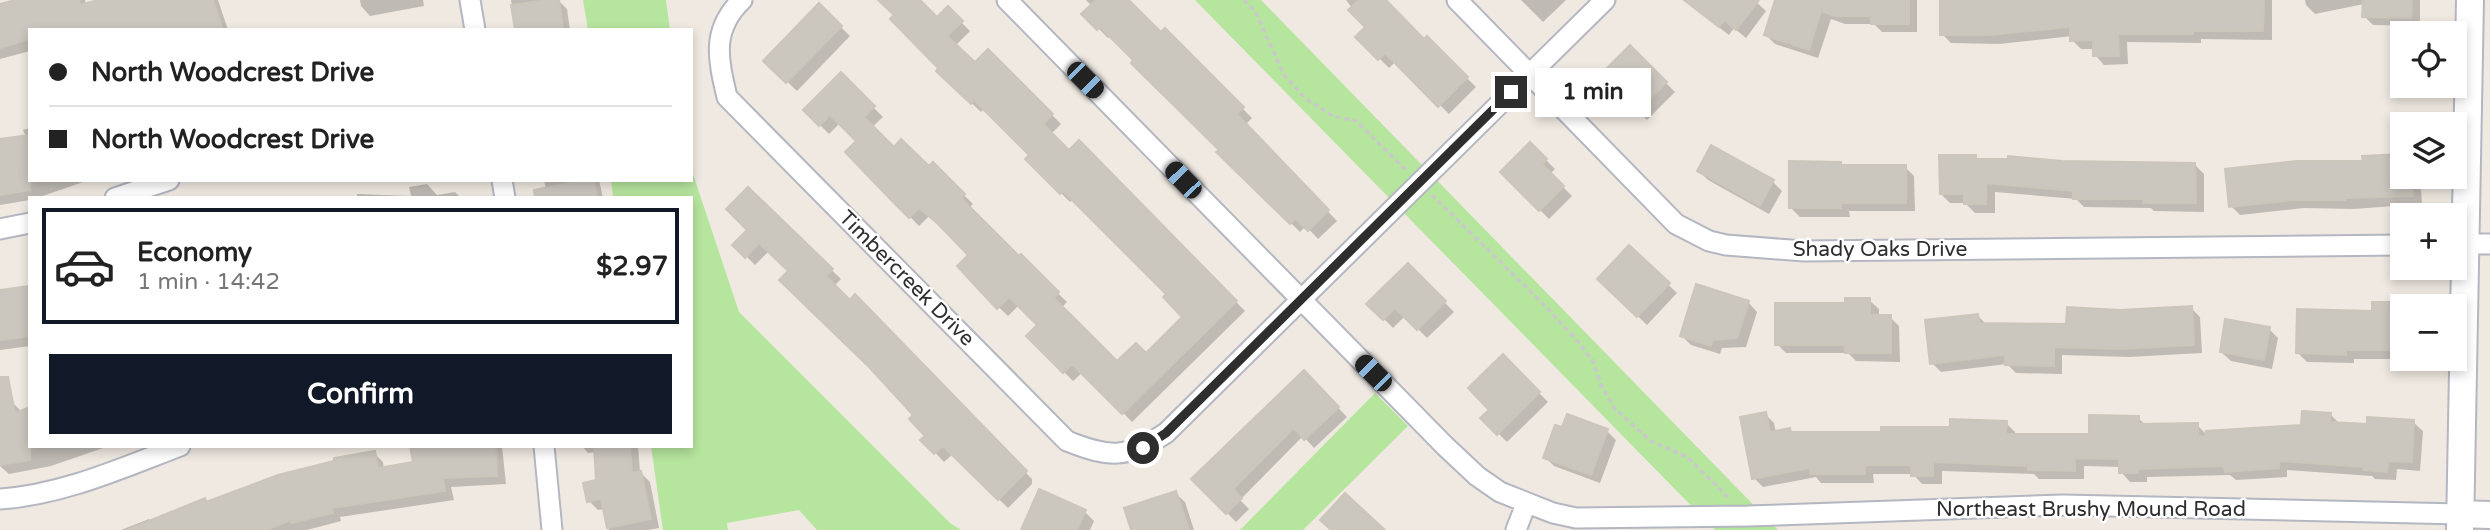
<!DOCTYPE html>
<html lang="en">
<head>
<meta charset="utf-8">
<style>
	:root { --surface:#fff; --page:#f6f6f6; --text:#222; --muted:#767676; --line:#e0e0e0; --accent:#111827 }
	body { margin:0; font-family:"Varela Round",sans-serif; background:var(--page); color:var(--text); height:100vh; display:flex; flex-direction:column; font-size:26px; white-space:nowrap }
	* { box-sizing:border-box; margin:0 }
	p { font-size:23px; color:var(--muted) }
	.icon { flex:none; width:38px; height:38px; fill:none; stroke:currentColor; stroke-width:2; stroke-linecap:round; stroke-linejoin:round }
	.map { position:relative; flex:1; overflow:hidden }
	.details { position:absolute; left:28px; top:196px; width:665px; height:252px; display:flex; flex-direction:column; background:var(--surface); border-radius:0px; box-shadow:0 4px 10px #0003 }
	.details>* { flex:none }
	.hud { position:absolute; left:28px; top:28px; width:665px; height:154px; border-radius:0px; box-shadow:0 4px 10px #0003; display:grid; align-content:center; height:154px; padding:0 21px; background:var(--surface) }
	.tools { position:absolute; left:2390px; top:21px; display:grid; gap:14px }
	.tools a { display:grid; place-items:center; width:77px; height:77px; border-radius:0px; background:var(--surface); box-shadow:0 4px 10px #0003; font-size:35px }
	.end { position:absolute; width:32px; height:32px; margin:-16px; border:9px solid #2e2e2e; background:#fff; box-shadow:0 0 0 4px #fff }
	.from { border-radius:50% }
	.bubble { position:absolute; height:49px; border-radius:0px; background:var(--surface); box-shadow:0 4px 10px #0003; font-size:23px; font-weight:700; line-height:49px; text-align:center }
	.car { position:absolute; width:21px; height:42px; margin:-21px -10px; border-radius:9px; box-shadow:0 0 5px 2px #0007; background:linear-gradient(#222 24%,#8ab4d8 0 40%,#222 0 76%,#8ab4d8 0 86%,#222 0) }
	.hud b { display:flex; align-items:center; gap:24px; height:66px; font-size:26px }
	.hud b+b { border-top:2px solid var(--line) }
	.hud i { width:18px; height:18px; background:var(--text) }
	ul { padding:12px 0 0; list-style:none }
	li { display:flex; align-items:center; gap:21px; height:116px; margin:0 14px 10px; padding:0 7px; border:4px solid transparent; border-radius:0px }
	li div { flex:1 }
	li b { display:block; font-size:26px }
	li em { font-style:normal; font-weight:700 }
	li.on { border-color:var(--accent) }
	li>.icon { width:63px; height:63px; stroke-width:1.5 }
	.action { display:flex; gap:14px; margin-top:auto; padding:14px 21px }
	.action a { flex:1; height:80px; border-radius:0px; background:var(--accent); color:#fff; font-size:28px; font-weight:700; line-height:80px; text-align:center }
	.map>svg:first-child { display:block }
</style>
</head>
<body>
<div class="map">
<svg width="2490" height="530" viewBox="0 0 2490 530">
	<rect width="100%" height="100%" fill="#efe9e1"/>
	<!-- green -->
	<path fill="#b6e59e" d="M583,0h83l4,30h-82z
		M1195,0h66l517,530h-63z
		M691,168l48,144 211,211 11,7h-144l-18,-20 -72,13 1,7h-65l-12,-84h40v-248h-78l-2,-18h80z
		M1375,393l33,33 -105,104h-63z"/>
	<!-- shadow -->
	<path fill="#0003" d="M21,0h64l1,5 19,-5h113l10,30h-198v21l-30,8v-53z
		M360,0h63l1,6 -54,10 -9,-10z
		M511,0h47l9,9 3,21h-54z
		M881,0h37l19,20 11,-11 22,22 -15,15 20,19 13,-14 73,73 -10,10 18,19 10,-10 166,168 -113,111 -49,-50 -10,9 -45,-45 11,-11 -20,-20 -11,11 -25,-24 -13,-37 -40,-40 -11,11 -71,-74 11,-11 -19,-18 -11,11 -24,-24 36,-35 42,42 -11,10 22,22 35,20 4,-4 40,39 -4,4 98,94 -6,6 56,56 29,-9 39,-38 -17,-23 -95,-95 -3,3 -43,-43 4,-4 -46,-47 -4,4 -43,-41 3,-3z
		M1086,0h40l35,35 4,-4 87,87 -7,7 92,96 -19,18 -12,-13 -6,6 -81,-80 2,-2 -110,-115 -3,3 -24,-24 8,-8z
		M1346,0h38l40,42 3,-3 49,48 -27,27 -53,-53 -7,7 -31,-31 9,-10z
		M1521,0h45l-23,22z
		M1690,0h64l12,11 -20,27 -12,-10 -5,7 -31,-24 -10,-9z
		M1777,0h140v32h-35l-8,-8h-29l-14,-5 -13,39 -43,-14 -9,-9z
		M1942,0h330v40l-71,-1v4l-74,-1 1,22 -24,1 -9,-10v-6h-14l-9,-9v-4l-73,8 -48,-1 -9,-9z
		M2305,0h115v26l-47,-1 -9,-9v-12l-49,10 -9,-9z
		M819,6l31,30 -53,55 -31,-30z
		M1630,47l45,45 -28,28 -45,-45z
		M30,128v52h59l-52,18h-7v2l-30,5v-64l26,-4 -3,-7z
		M1530,144l25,25 -5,5 22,22 -23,23 -47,-47z
		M1712,147l61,35 9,9 -13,23 -61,-34 -9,-9z
		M1975,157l4,3 216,5 9,9v38l-50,-1 -3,-3 -67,-1 -8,-8 -81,-7v21h-20l-10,-10h-15l-9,-9z
		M1840,164l4,3h61l9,9 1,35h-66l1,6h-50l-10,-10z
		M2403,177h17l2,27 -68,5 -50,-1 -64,7 -9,-9z
		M544,180h55l4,18h-55z
		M427,184l10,11 18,-3 6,6h-104v-4l54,2 -2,-9z
		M748,190l93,89 -7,7 64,57 134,136v5l-24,24 -55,-54 -9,8 -21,-22 5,-4 -12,-21 -126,-144 -20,-21 -15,15 -20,-20 15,-15z
		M1629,247l48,46 -30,32 -48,-46z
		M1408,265l46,47 -27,26 -22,-22 -12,12 -24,-24z
		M30,288v58l-30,4v-58z
		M1869,300l10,9v8h11l9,9 1,36 -44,-1 -8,-8h-62l-9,-9 69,-39z
		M1748,302l9,10 -11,35 -24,1 -2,6 -29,-9 -9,-9z
		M2374,304h53l3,2h-27v53h-49v4l-47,-1 -9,-9 76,-40z
		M2191,308l9,9 2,36 -73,4 -67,-2v19l-46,-1 -9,-9 -66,8 -9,-9 46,-47 8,8 82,2 52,-15z
		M2269,329l9,9 -6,31 -41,-8 -10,-9z
		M1503,356l45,46 -41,40 -24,-24 8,-8z
		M1304,372l43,45 -33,31 -11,-12 -63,64 9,9 -13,13 -42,-43z
		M12,402l9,9 9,35h79l-58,20 -42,8 -9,-8v-62z
		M1765,414l9,9 2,10 13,-3 4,4h89l124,-11 9,9v4h75l48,-18 9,8 50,-1 8,8 98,-7 27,-12 10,10 28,2 45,-4 10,9 -3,40 -23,-2 -1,11 -21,-1 -3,-3 -85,-6v7l-51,3 -6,-5 -83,2v5h-17l-9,-10v-5l-37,-1v13h-45l-5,-5 -92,-3v13h-20l-9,-10h-40l1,9h-53l-5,-6 -53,10 -9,-9z
		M1607,431l9,9 -16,43 -46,-17 -9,-9z
		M418,446h84l4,38 -55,3 3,13 -114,17 1,4 -34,9h-186l28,-11 2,2 53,-21 4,4 166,-51 9,9 1,7 31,-5z
		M582,446h56l2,26 10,10 9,46 -11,2h-39l-5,-21 -6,1 -9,-9 9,-20 -2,-29 -8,1z
		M1175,493l10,9 9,28h-61z
		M1085,512l9,9 -4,9h-65z"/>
	<!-- building -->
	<path fill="#cbc7bf" stroke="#cbc5ba" stroke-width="2" d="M15,0h64l1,5 18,-5h115l10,30h-193v9l-30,9v-44z
		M548,0h11l4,30h-48l-4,-25z
		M878,0h42l17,17 11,-11 15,15 -16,15 28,26 13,-13 65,65 -10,10 26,26 10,-10 158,161 -115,113 -50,-50 -9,9 -37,-37 11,-11 -28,-28 -12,12 -15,-16 -25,-27 11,-11 -31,-32 -18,-15 -10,10 -16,-16 -48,-50 11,-11 -26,-26 -11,11 -16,-16 38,-38 34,34 -11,11 30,30 7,-8 28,27 4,-4 32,32 -4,4 58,58 2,-2 38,38 -5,6 63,63 19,-18 10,10 36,-36 -19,-20 3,-3 -103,-103 -3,3 -35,-35 4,-4 -55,-55 -3,4 -35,-33 2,-3 -48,-49 4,-4z
		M1096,0h33l32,32 4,-4 79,79 -7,7 92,96 -21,21 -13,-13 -5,6 -74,-72 3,-2 -88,-87 2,-3 -33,-33 -3,3 -16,-16z
		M1359,0h27l38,39 3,-3 41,41 -30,30 -53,-54 -7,7 -23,-23 10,-10 -17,-17z
		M1684,0h75l-23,30 -12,-10 -5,7z
		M1775,0h134v24h-38v-8h-36l-14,-5 -12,39 -45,-15z
		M1940,0h324l-1,31h-70v3h-75l1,22h-26v-16l-23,1v-14l-81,8h-49z
		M2363,0h49l-1,18 -49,-1z
		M819,3l23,23 -56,57 -23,-22z
		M1630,45l37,37 -30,30 -37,-37z
		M30,135v55l-30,5v-56z
		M1530,142l17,17 -5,5 22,22 -25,25 -39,-39z
		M1711,145l63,35 -14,26 -63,-35z
		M2403,154v23h9l1,19 -68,2v2h-51l-65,7 -4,-38 72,-8h66l-1,-5z
		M1939,155h37v4h32v-3l54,5 133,2 1,40h-53v-4h-70v-8l-87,-8v21h-22v-10h-24z
		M1789,161l52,1v3h65v38h-65v5h-52z
		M584,180h10l3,18h-62l-1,-8z
		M748,187l85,82 -7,7 24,24 5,-6 172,177 -29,29 -55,-54 -9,8 -14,-14 5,-4 -16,-17 4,-4 -44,-48 -90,-87 9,-9 -29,-28 -14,15 -13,-13 15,-15 -21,-21z
		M1629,245l41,38 -33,34 -40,-38z
		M1408,263l38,38 -29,29 -22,-22 -12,12 -17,-16z
		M1696,284l53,17 -12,37 -24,2 -2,6 -31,-10z
		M30,286v50l-30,4v-50z
		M1845,298h25v17h21v38h-46v-8h-70v-42h70z
		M2372,302h31v48h-57v5l-50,-2 1,-44 75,2z
		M2192,306l2,39 -75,4 -65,-2v19l-49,-1v-10l-75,9 -5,-44 53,-6 1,9 87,1 1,-17 53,3z
		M2225,319l45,8 -6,33 -44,-8z
		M1503,354l37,38 -43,43 -17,-17 9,-8 -21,-22z
		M1304,370l35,37 -35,33 -10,-12 -61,61 9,9 -16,16 -35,-35z
		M0,377h8l7,36 15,-6v53l-30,5z
		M2302,411l29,2 -1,9 37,2v-7l47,3 -2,42 -24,-1 -1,11 -23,-2v-3l-85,-6v7l-54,4 -1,-6 -86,3v4h-19v-14l-44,-1v13l-47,-1v-4l-95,-4v14h-22v-11h-46v9h-55v-6l-58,11 -12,-62 26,-5 4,20 20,-4 1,4h90v-5h69v-8l57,2 -1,13h83v-19l50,1v8l59,-1v13l7,1 1,-6 95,-6z
		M1567,414l41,15 -17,46 -48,-17 12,-33 7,2z
		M410,446h86l1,30 -54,2 2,13 -113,17 1,5 -42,10v-3l-25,10h-139l78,-32 1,4 72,-27 56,-14v-3l41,-7 3,17 35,-6z
		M594,446h36l2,27 9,-2 10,48 -44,9 -6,-29 -14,3 -4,-19 13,-3z
		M1039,489l47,21 -9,20h-56z
		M1176,491l13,39h-58l-7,-22z
		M1345,493l40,37h-54l-11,-10z"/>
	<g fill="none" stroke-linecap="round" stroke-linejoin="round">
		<!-- minor casing -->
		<g stroke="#b4b7c1" stroke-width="23">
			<path id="minor" d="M470,0l5,30
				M742,0c-31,30 -24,59 -15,97l340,344c43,17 59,18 99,-8l439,-433
				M1007,0l438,446 32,30 23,16 53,21 23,5 172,-2 315,-11 397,9
				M1457,0l219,224 33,17 17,4 78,6 599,-6
				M502,180l3,18
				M115,198l54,-18
				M0,229l30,-6
				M2455,244h35
				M544,446l8,84
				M0,499c62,-4 122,-31 180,-53
				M1516,530l10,-26"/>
		</g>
		<!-- secondary casing -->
		<g stroke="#b4b7c1" stroke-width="30">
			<path id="secondary" d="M2460,514l30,1
				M2460,530l10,-530"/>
		</g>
		<!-- path -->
		<path stroke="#c9c9c9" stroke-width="3.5" stroke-dasharray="5 3.5" stroke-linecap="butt" d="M1244,0l11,11 29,64 22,24 27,17 23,5 50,49
			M1432,195l109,107 33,35 19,24 8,24 14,24 36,32 36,16 41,40"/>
		<!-- minor -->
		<use href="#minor" stroke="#fff" stroke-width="19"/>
		<!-- secondary -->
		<use href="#secondary" stroke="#fff" stroke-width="26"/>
	</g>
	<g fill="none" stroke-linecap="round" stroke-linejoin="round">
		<!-- route -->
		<path stroke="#2e2e2e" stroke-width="9" d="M1143,448l23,-15 345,-341"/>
	</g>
	<g text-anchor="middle" stroke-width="5" stroke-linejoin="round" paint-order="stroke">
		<!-- street labels -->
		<g font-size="21" fill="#2e2e2e" stroke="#fff">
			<text x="1880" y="256">Shady Oaks Drive</text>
			<text transform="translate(907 278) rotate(45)" y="7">Timbercreek Drive</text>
			<text x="2091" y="516">Northeast Brushy Mound Road</text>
		</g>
	</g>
</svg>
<div class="tools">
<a><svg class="icon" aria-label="locate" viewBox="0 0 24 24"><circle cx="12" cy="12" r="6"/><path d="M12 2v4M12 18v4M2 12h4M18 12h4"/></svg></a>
<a><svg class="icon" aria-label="layers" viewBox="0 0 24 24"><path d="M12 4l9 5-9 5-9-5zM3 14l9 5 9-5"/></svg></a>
<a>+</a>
<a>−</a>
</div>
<i class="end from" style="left:1143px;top:448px"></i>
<i class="end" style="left:1511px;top:92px"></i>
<div class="bubble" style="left:1535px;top:68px;width:116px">1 min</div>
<i class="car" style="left:1085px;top:80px;rotate:135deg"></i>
<i class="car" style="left:1183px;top:180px;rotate:316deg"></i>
<i class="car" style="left:1373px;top:373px;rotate:315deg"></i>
<div class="hud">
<b><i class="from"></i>North Woodcrest Drive</b>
<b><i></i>North Woodcrest Drive</b>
</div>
<section class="details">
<ul>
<li class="on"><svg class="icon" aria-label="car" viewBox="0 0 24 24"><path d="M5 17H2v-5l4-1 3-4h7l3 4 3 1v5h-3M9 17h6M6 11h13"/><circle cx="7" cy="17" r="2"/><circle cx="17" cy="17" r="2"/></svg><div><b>Economy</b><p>1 min · 14:42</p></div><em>$2.97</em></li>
</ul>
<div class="action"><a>Confirm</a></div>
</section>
</div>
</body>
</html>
